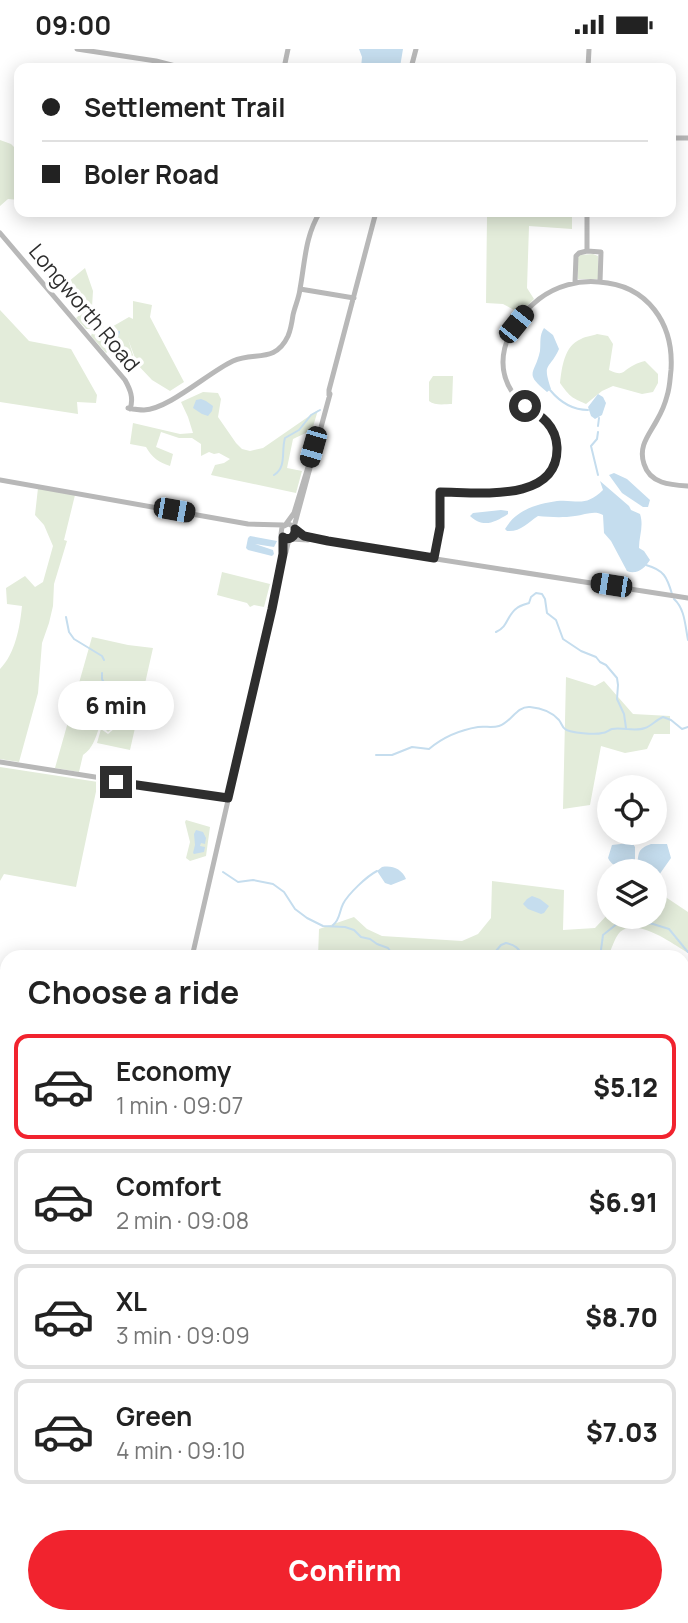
<!DOCTYPE html>
<html lang="en">
<head>
<meta charset="utf-8">
<style>
	:root { --surface:#fff; --page:#f6f6f6; --text:#222; --muted:#767676; --line:#e0e0e0; --accent:#f1232e }
	body { margin:0; font-family:Manrope,sans-serif; background:var(--page); color:var(--text); height:100vh; display:flex; flex-direction:column; font-size:26px; white-space:nowrap }
	* { box-sizing:border-box; margin:0 }
	p { font-size:23px; color:var(--muted) }
	.icon { flex:none; width:38px; height:38px; fill:none; stroke:currentColor; stroke-width:2; stroke-linecap:round; stroke-linejoin:round }
	.map { position:relative; flex:1; overflow:hidden }
	.drawer { position:absolute; left:0px; top:901px; width:690px; height:674px; display:flex; flex-direction:column; background:var(--surface); border-radius:21px 21px 0 0; box-shadow:0 4px 18px #0003 }
	.drawer>* { flex:none }
	.banner { position:absolute; left:14px; top:14px; width:662px; height:154px; border-radius:14px; box-shadow:0 4px 18px #0003; display:grid; align-content:center; height:154px; padding:0 28px; background:var(--surface) }
	.tools { position:absolute; left:597px; top:726px; display:grid; gap:14px }
	.tools a { display:grid; place-items:center; width:70px; height:70px; border-radius:50%; background:var(--surface); box-shadow:0 4px 18px #0003; font-size:35px }
	.end { position:absolute; width:32px; height:32px; margin:-16px; border:9px solid #2e2e2e; background:#fff; box-shadow:0 0 0 4px #fff }
	.from { border-radius:50% }
	.bubble { position:absolute; height:49px; border-radius:24px; background:var(--surface); box-shadow:0 4px 18px #0003; font-size:23px; font-weight:800; line-height:49px; text-align:center }
	.car { position:absolute; width:21px; height:42px; margin:-21px -10px; border-radius:9px; box-shadow:0 0 5px 2px #0007; background:linear-gradient(#222 24%,#8ab4d8 0 40%,#222 0 76%,#8ab4d8 0 86%,#222 0) }
	.banner b { display:flex; align-items:center; gap:24px; height:66px; font-size:26px }
	.banner b+b { border-top:2px solid var(--line) }
	.banner i { width:18px; height:18px; background:var(--text) }
	ul { padding:0; list-style:none }
	li { display:flex; align-items:center; gap:21px; height:105px; margin:0 14px 10px; padding:0 14px; border:4px solid var(--line); border-radius:14px }
	li div { flex:1 }
	li b { display:block; font-size:26px }
	li em { font-style:normal; font-weight:800 }
	li.selected { border-color:var(--accent) }
	li>.icon { width:63px; height:63px; stroke-width:1.5 }
	h2 { padding:0 28px; font-size:32px; line-height:84px }
	.primary-button { display:flex; gap:14px; margin-top:auto; padding:14px 28px }
	.primary-button a { flex:1; height:80px; border-radius:42px; background:var(--accent); color:#fff; font-size:28px; font-weight:800; line-height:80px; text-align:center }
	.status { display:flex; justify-content:space-between; align-items:center; height:49px; padding:0 35px; background:var(--surface); direction:ltr }
	.status svg { height:19px; fill:currentColor }
	.map>svg:first-child { display:block }
</style>
</head>
<body>
<div class="status"><b>09:00</b><svg viewBox="0 0 49 12"><path d="M0 12V9h3v3zM5 12V6h3v6zM10 12V3h3v9zM15 12V0h3v12zM26 1h20v11H26zM47 4h2v5h-2z"/></svg></div>
<div class="map">
<svg width="688" height="1574" viewBox="0 0 688 1574">
	<rect width="100%" height="100%" fill="#fff"/>
	<!-- green -->
	<path fill="#e3ecda" d="M0,91l11,4 8,8v48l-11,-1 -8,7z
		M489,163h83v17l-43,-3 -2,62 7,11 -14,14 -17,-9 -17,-1 1,-87z
		M593,205l5,2v23h-20v-21l1,-3z
		M85,219l8,23 -1,16 4,12 9,9 -4,4 -11,-3h-4l-10,-11 8,-7 -15,-22 -1,-7z
		M133,252l19,4 -2,12 34,65 -14,9 -18,-11 -18,-19 1,-3 -7,-19 6,19 -1,1 -13,-12 -8,1 -6,5 -15,-17 1,-3 11,4v-5l26,-15 4,2z
		M0,261l29,31 42,8 26,46 -1,8 -19,-1 1,12 -78,-12z
		M597,285l11,2 5,8 -4,26c15,7 13,1 25,-5 3,-2 7,-3 11,-4l13,13v9l-5,9 -11,2 -29,-8 -11,5 -16,13c-15,-7 -15,-6 -26,-21 2,-16 4,-37 21,-44 5,-3 11,-3 16,-5z
		M433,327h20l-1,28c-7,0 -17,2 -23,-3v-19z
		M203,343l15,1 3,6 -3,18 18,26 6,6 8,2 13,-3 55,-38 -6,20 -19,9 -6,29 15,3 -6,22 -85,-18 4,-10 9,-2 6,-4 -11,-6 -5,1 -5,-2 -8,4v-12l-9,-6h-13l-18,-6 -5,15 17,7 -3,12c-11,-4 -18,-8 -24,-19l-16,-3 3,-21 47,11 13,-1 -5,-16 -7,-15z
		M38,439l37,7 -11,45 3,1 -13,43 -1,22 -4,17 -7,20 -4,50 -19,69 -19,-3v-90c15,-15 20,-42 22,-63l-15,-2 -1,-16 19,-12 10,11 8,-5 10,-36 -9,-21 -9,-10z
		M222,523l48,12 -6,23 -10,-2 -4,2 -3,-4 -30,-8z
		M92,588l36,8 25,3 -23,102 -33,-7 4,-14 7,5 7,-6 2,-23 -4,23 -5,4 -2,-2 -7,-2c-4,11 -6,20 -16,27l-4,17 -24,-4z
		M566,628l29,9 9,-5 29,33 37,2v18h-16l-7,15 -22,4 -24,-7 -11,59 -27,4z
		M0,718l98,15 -22,105 -72,-13 -4,7z
		M186,771l24,7 -4,29 -16,5 -4,-3 4,-16 -5,-20z
		M492,832l72,9 -1,40 32,-2 14,-15v4h45l1,-27 33,22v41c-15,-9 -51,-36 -68,-21 -5,5 -9,18 -12,25h-290l1,-28 35,-12 13,12 15,7 80,5 16,-7 13,-16z
		M0,994l7,1v141l-7,-1z
		M682,1168l6,1v76h-5z
		M688,1286v59l-5,2v-60z"/>
	<!-- water -->
	<path fill="#c5ddee" d="M359,0h44l-3,18 -2,1h-37l1,-11z
		M544,279l9,7 6,14c-10,22 -17,13 -8,40l-4,3c-24,-20 -12,-17 -7,-41 1,-9 -1,-15 4,-23z
		M598,345l5,3 3,6 -4,12 -7,4 -4,-3 -3,-9z
		M201,350l5,2 7,5 -1,5 -4,5 -6,-2 -9,-6 3,-8z
		M614,424l13,6 23,21 -2,7h-5l-21,-14 -13,-18z
		M600,432l29,25 2,4 9,4c4,12 -1,22 -1,34l5,3 6,9c-5,8 -13,15 -23,11l-16,-30 -7,-8 -1,-18c-9,-5 -18,0 -28,1 -13,2 -25,1 -37,0 -11,7 -17,16 -31,15l-2,-2c11,-19 31,-25 52,-28 19,-2 28,7 46,-11z
		M501,461l7,1v3c-14,9 -25,14 -38,2l3,-3z
		M250,487l27,5 -3,6 -19,-3 18,6 1,4 -2,2 -24,-6 -2,-2 2,-10z
		M196,781l7,2 3,6 -1,6 -4,-1 -1,3 5,1 -1,5 -10,2 -1,-1 2,-8 -1,-11z
		M629,794l4,1 2,3v23c-9,2 -23,-3 -27,-12l4,-13z
		M651,795h16l4,14 -12,17 -3,1 -2,-5 -17,-5c2,-13 0,-17 14,-22z
		M382,818c10,-2 20,2 24,12l-15,6 -6,-2 -8,-12z
		M532,847l8,3 9,7 -5,7 -3,1 -13,-5 -5,-5 4,-5z"/>
	<g fill="none" stroke-linecap="round" stroke-linejoin="round">
		<!-- stream -->
		<path stroke="#c5ddee" stroke-width="2" d="M93,274l12,16 6,3
			M116,290l3,-7
			M550,341c10,12 22,20 38,20
			M598,377l1,-8
			M274,426c13,-8 7,-24 11,-37l14,-8 12,-15 9,-5
			M598,426l-7,-29 6,-7 1,-7
			M646,516c18,5 21,12 26,29
			M674,550c11,10 11,26 14,41
			M66,568l3,15 5,7 28,17 2,4
			M496,583c13,-6 10,-16 21,-24 2,-2 9,-4 12,-5l2,-6 5,-4 6,1 3,5 2,14 9,7 7,19 18,12 15,6 4,5 6,3 11,13 1,7 -1,14 7,15 2,14
			M102,624v6l4,8
			M376,706h16l20,-8 17,2c13,-11 31,-19 49,-22 7,-1 14,1 21,-1 13,-4 17,-20 31,-19 11,1 22,5 29,13 3,4 3,7 6,9 5,4 31,6 37,4 4,0 7,-3 10,-4 11,-2 23,3 33,-1 6,-2 11,-8 18,-11l8,3 11,9 6,-2
			M223,823l15,10 15,-2 20,4 11,8 11,17 12,9 16,8 22,1 9,3 7,7 9,2 7,5 11,4 5,7 4,2
			M333,876c7,-5 6,-13 10,-21 5,-10 24,-28 34,-33
			M423,908l8,-2 2,2
			M491,908l10,-12 5,-2c9,2 13,5 17,14
			M600,908l3,-22 15,-12 14,-3 21,4 16,5 19,23
			M0,1234l5,1 2,-3
			M682,1323l6,-2
			M0,1468l7,3"/>
		<!-- secondary -->
		<path stroke="#b8b8b8" stroke-width="5" d="M77,0l79,12 27,7
			M284,19l4,-19
			M411,19l5,-19
			M588,19l1,-19
			M670,89h18
			M0,184l125,147c5,9 9,18 5,29
			M587,202l14,1 -1,30
			M575,234l1,-27 3,-3 8,-2v-39
			M300,240l54,9
			M329,346v-5l47,-178
			M128,359c5,1 11,2 16,2 25,-1 65,-38 89,-49 21,-10 42,3 55,-25 3,-7 4,-14 5,-21 2,-9 6,-17 7,-26 5,-27 5,-53 20,-77
			M0,431l248,44 35,1
			M286,475l8,-11 21,-69
			M294,478l36,-133
			M281,485l1,-7 6,-3c7,1 9,9 16,12l42,9 342,53
			M291,490l17,1
			M286,503l3,-13
			M434,509l6,-31v-35c35,0 99,11 115,-30 4,-9 3,-22 -1,-31 -7,-14 -22,-17 -32,-27 -35,-35 -17,-78 17,-105 17,-13 39,-19 60,-17 49,3 75,42 72,88 -1,8 -1,17 -4,26 -2,8 -6,17 -10,24 -8,15 -19,26 -13,44 6,20 27,21 44,22
			M0,713l228,36
			M192,908l80,-348 11,-55v-17
			M0,1417h7
			M682,1423h6"/>
	</g>
	<g fill="none" stroke-linecap="round" stroke-linejoin="round">
		<!-- route -->
		<path stroke="#2e2e2e" stroke-width="9" d="M116,733l112,16 44,-189 11,-55v-17c6,4 13,0 12,-8l9,7 24,5 106,17 6,-31v-35c36,0 119,12 117,-45 -1,-21 -15,-31 -32,-41"/>
	</g>
	<g text-anchor="middle" stroke-width="7" stroke-linejoin="round" paint-order="stroke">
		<!-- street labels -->
		<g font-size="21" fill="#2e2e2e" stroke="#fff">
			<text transform="translate(84 259) rotate(50)" y="7">Longworth Road</text>
		</g>
	</g>
</svg>
<div class="tools">
<a><svg class="icon" aria-label="locate" viewBox="0 0 24 24"><circle cx="12" cy="12" r="6"/><path d="M12 2v4M12 18v4M2 12h4M18 12h4"/></svg></a>
<a><svg class="icon" aria-label="layers" viewBox="0 0 24 24"><path d="M12 4l9 5-9 5-9-5zM3 14l9 5 9-5"/></svg></a>
</div>
<i class="end from" style="left:525px;top:357px"></i>
<i class="end" style="left:116px;top:733px"></i>
<div class="bubble" style="left:58px;top:632px;width:116px">6 min</div>
<i class="car" style="left:516px;top:275px;rotate:39deg"></i>
<i class="car" style="left:313px;top:398px;rotate:196deg"></i>
<i class="car" style="left:174px;top:461px;rotate:100deg"></i>
<i class="car" style="left:611px;top:536px;rotate:279deg"></i>
<div class="banner">
<b><i class="from"></i>Settlement Trail</b>
<b><i></i>Boler Road</b>
</div>
<section class="drawer">
<h2>Choose a ride</h2>
<ul>
<li class="selected"><svg class="icon" aria-label="car" viewBox="0 0 24 24"><path d="M5 17H2v-5l4-1 3-4h7l3 4 3 1v5h-3M9 17h6M6 11h13"/><circle cx="7" cy="17" r="2"/><circle cx="17" cy="17" r="2"/></svg><div><b>Economy</b><p>1 min · 09:07</p></div><em>$5.12</em></li>
<li><svg class="icon" aria-label="car" viewBox="0 0 24 24"><path d="M5 17H2v-5l4-1 3-4h7l3 4 3 1v5h-3M9 17h6M6 11h13"/><circle cx="7" cy="17" r="2"/><circle cx="17" cy="17" r="2"/></svg><div><b>Comfort</b><p>2 min · 09:08</p></div><em>$6.91</em></li>
<li><svg class="icon" aria-label="car" viewBox="0 0 24 24"><path d="M5 17H2v-5l4-1 3-4h7l3 4 3 1v5h-3M9 17h6M6 11h13"/><circle cx="7" cy="17" r="2"/><circle cx="17" cy="17" r="2"/></svg><div><b>XL</b><p>3 min · 09:09</p></div><em>$8.70</em></li>
<li><svg class="icon" aria-label="car" viewBox="0 0 24 24"><path d="M5 17H2v-5l4-1 3-4h7l3 4 3 1v5h-3M9 17h6M6 11h13"/><circle cx="7" cy="17" r="2"/><circle cx="17" cy="17" r="2"/></svg><div><b>Green</b><p>4 min · 09:10</p></div><em>$7.03</em></li>
</ul>
<div class="primary-button"><a>Confirm</a></div>
</section>
</div>
</body>
</html>
